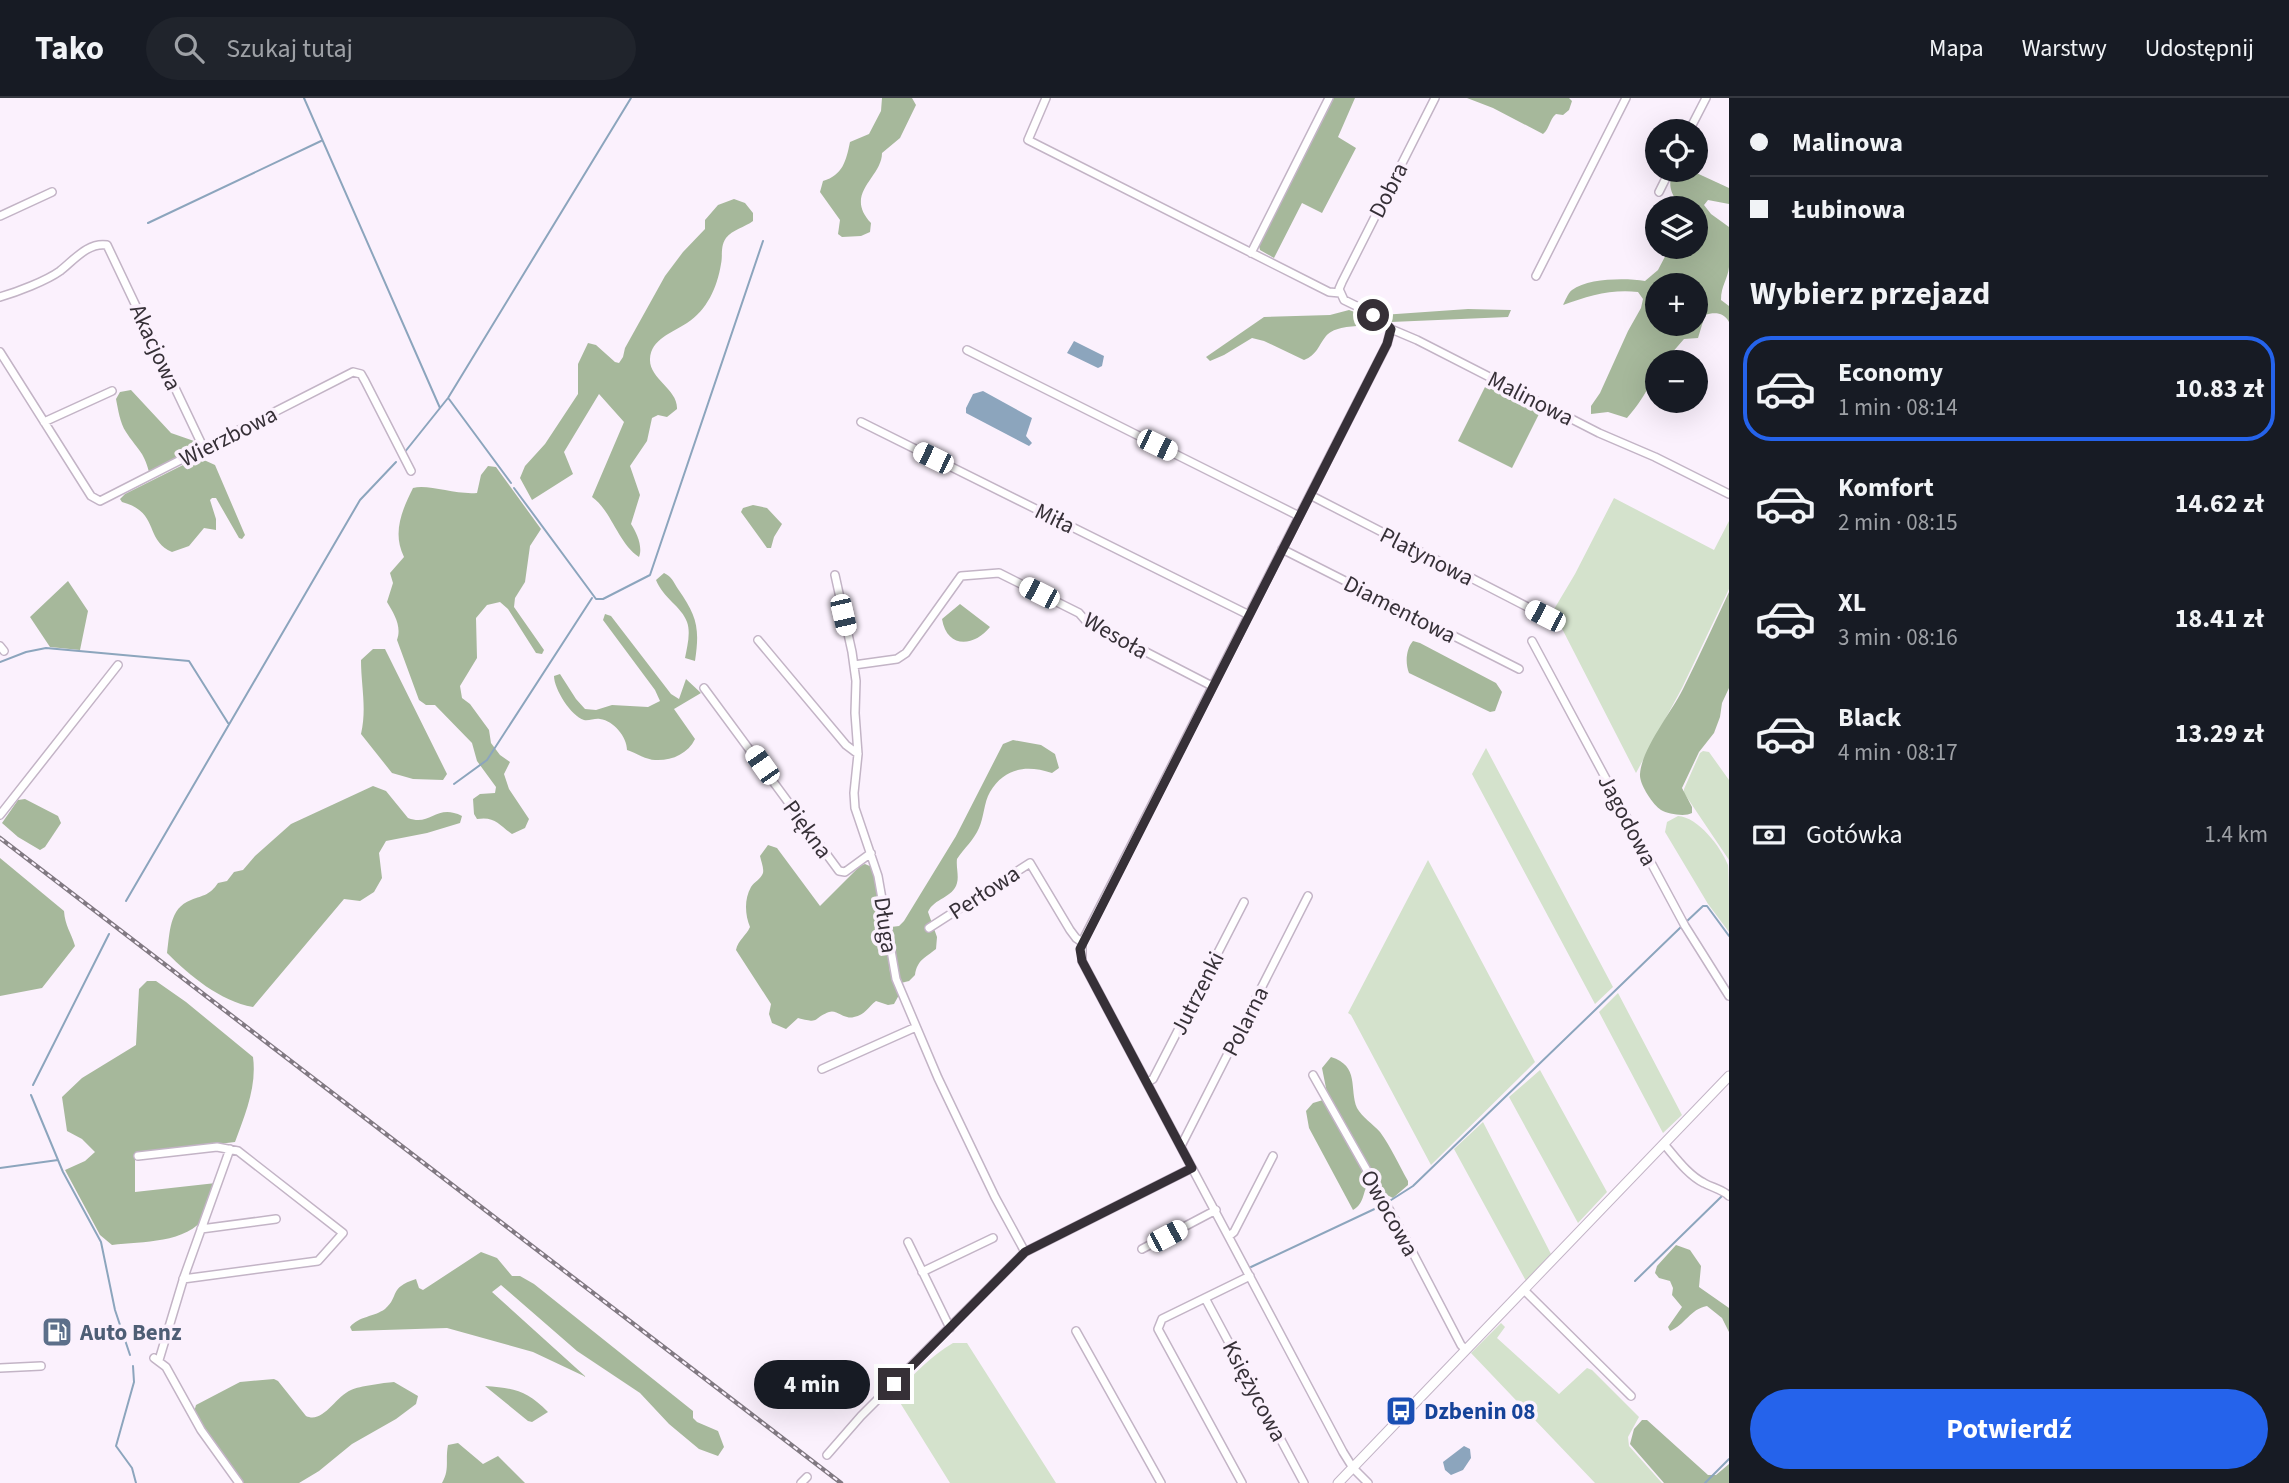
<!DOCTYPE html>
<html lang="pl">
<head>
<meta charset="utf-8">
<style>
	:root { --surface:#171b24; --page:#20242c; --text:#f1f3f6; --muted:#9ea1a6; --line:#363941; --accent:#2563eb }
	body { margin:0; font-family:"Source Sans 3",sans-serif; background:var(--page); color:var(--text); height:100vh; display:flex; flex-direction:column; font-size:26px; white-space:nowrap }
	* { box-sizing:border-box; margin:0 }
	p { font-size:23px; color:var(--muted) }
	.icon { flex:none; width:38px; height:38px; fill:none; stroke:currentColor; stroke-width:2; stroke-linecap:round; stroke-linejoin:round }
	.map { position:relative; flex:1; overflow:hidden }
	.details { display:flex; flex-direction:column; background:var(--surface); width:560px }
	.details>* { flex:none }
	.guide { display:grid; align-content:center; height:154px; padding:0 21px; background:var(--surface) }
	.buttons { position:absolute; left:1645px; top:21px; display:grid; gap:14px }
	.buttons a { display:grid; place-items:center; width:63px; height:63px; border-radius:50%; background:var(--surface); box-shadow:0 7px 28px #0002; font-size:35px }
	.end { position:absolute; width:32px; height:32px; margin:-16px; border:9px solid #363037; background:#fff; box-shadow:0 0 0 4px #fff }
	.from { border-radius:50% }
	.bubble { position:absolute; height:49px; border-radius:24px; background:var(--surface); box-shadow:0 7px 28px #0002; font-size:23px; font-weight:700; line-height:49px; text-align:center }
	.car { position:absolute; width:21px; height:42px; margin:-21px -10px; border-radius:9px; box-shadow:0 0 5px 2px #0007; background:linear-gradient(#fff 24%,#345 0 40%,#fff 0 76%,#345 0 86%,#fff 0) }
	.guide b { display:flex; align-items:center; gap:24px; height:66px; font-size:26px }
	.guide b+b { border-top:2px solid var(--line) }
	.guide i { width:18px; height:18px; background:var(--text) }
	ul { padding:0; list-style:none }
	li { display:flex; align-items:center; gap:21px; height:105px; margin:0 14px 10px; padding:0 7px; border:4px solid transparent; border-radius:28px }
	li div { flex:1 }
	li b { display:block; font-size:26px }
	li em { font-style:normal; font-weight:700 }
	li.on { border-color:var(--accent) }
	li>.icon { width:63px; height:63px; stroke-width:1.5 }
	h2 { padding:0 21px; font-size:32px; line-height:84px }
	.pay { display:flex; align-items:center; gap:18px; height:77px; padding:0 21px; font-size:26px }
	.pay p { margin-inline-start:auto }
	.action { display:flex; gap:14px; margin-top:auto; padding:14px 21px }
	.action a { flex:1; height:80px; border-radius:42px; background:var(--accent); color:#fff; font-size:28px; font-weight:700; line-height:80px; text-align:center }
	header { display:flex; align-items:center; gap:42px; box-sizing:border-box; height:98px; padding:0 35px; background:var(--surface); border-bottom:2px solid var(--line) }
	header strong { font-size:33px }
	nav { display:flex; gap:38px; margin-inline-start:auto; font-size:24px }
	.search { width:490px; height:63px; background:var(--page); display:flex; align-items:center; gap:18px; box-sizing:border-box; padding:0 24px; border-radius:38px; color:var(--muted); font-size:26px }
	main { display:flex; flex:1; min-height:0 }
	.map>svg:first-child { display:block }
</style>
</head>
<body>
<header>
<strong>Tako</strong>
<div class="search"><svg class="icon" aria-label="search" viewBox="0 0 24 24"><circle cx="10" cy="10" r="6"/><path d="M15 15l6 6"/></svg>Szukaj tutaj</div>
<nav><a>Mapa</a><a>Warstwy</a><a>Udostępnij</a></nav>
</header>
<main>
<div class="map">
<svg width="1729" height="1385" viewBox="0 0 1729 1385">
	<rect width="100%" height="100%" fill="#fbf1fd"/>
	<!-- green -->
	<path fill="#d4e2cc" d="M1614,400l100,52 15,-29v68l-47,99 -46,85 -83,-162 22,-37z
		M1486,650l127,239 -18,17 -123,-230z
		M1703,653l6,1 20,28v80l-45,-67v-4l16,-36z
		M1678,718c20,1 43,31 50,49 1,11 1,52 1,67l-21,-28 -43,-72 2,-10z
		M1428,762l107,202 -104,103 -80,-150 -3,-2z
		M1618,895l64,122 -19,18 -64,-121z
		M1540,972l67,122 -29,31 -69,-126z
		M1483,1024l68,132 -25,27 -72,-132z
		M1501,1225l4,4 -8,11 62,56 28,-26 5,2 47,47 -11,20 1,9 33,37h-67l-124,-130z
		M953,1245h14l89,140h-106l-51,-82 -2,-9c18,-19 34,-36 56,-49z"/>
	<!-- forest -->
	<path fill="#a6b89b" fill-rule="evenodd" d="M882,0h30l4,7 -16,33 -18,15c0,25 -39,40 -11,70l-1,9 -9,4 -19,1 -4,-3 2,-14 -20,-28 3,-11c20,-6 23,-20 27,-39l19,-8 12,-23z
		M1334,0h21l-17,39 18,11 -34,65 -20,-10 -28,55 -14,-8 -1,-4z
		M1467,0h102l3,3 -3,9 -6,5 -7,-1c-7,6 -6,14 -13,20l-50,-26z
		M1674,72h16l39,18v16l-21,-4 -4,5 7,9 18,13c0,13 0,27 0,40 -1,12 -8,18 -8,33l8,6v16c-5,-10 -15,-10 -24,-7l-7,23 -14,1 -20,23h-7c0,16 -19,44 -30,56l-19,-6 -17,2v-8l9,-13 28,-62 13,-23 2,-9 -5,-7c-27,-3 -50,4 -75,13 2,-4 5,-12 9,-15 16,-12 54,-12 73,-9l13,-11 12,-23h26v-39c-21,0 -32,-21 -22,-38zM1657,187h39v39h-39z
		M734,101l11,4 8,10v8c-8,6 -21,9 -27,17 -6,9 -3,17 -5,26 -4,24 -14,46 -34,59 -15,10 -36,16 -37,36 -1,20 28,30 27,50l-10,8 -9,-2 -6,3 -5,23 -17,25 10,29 -9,29c6,9 12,23 8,33 -21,-14 -28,-47 -47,-60l32,-75 -25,-28 -35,58 9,22 -41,26 -12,-22 5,-12 20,-22 33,-50v-30l10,-21 8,2 19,17 4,1 4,-6 2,-9 40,-72 18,-24 22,-23v-9l13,-15z
		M1468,211l43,1 -3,7 -117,5 -9,-7z
		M1349,212l17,6 -2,9c-12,2 -29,1 -38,11 -8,10 -9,19 -22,24l-40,-19 -12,-3 -28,17 -14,6 -4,-4 58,-40 66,-2z
		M1492,284l47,24 2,4 -29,58 -54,-27 29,-58z
		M131,292l40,43 23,8 3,3 -4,6 -44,22c-5,-21 -13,-24 -23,-40 -6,-9 -8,-23 -10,-33l4,-7z
		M195,361l9,1 11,5 30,70 -3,4 -3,-1 -23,-40h-4l-2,2 6,19v11l-12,-2 -15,18 -17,6c-28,-12 -12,-40 -50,-50l-2,-3 5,-5z
		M488,368l8,1 45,62 -11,17 -5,36 -10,16 -1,9 30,43 -2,4 -6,-1 -28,-44 -8,-7 -13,3 -11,13 1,40 -17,28 2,12 8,6 19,26 2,13 9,12 10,7 -6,12 5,15 20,30 -4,9 -13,6c-13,-9 -17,-18 -35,-15l-3,-5 -1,-15 7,-5 15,-1 1,-6 -19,-26 -5,-18 -37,-38h-9l-7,-5 -22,-60c5,-14 -3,-26 -10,-38l6,-19 -3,-10 14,-16c-12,-24 -2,-47 9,-69 16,-4 42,7 64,5l4,-18z
		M753,407l14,3 15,16 -8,13 -3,11h-4l-26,-36 2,-4z
		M664,475c8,4 9,8 14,16 19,27 22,39 17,72l-10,-3c2,-11 6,-25 2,-36 -5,-15 -24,-24 -31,-42z
		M68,483l20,30 -8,39 -30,-3 -20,-30z
		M1729,494v96l-7,15 -2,14 -6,16 -15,19 -17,36 10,19v6c-7,4 -24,1 -31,-3 -8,-5 -22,-26 -21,-36 2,-26 31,-61 43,-85 16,-32 31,-65 46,-97z
		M960,506l30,23c-16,20 -43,22 -48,-8z
		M605,516l6,2 60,78 8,5 7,-20 15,14 -27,16 21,30c-7,15 -24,22 -40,21 -8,0 -19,-7 -28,-10 0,-13 -13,-29 -27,-31 -5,-1 -11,2 -16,1 -13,-4 -30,-31 -30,-44l6,-2 16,25 9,10 11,1 16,-5 36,2 12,-6 -5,-11 -52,-70z
		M1413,543l7,2 76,40 6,9 -7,19 -5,1 -81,-39c-4,-10 -3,-24 4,-32z
		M373,551h12l62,125 -4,6 -30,-1 -21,-6 -31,-39c6,-26 0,-48 0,-74z
		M1013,642l28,5 14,9 4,14 -7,5c-25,-8 -47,-6 -62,19 -6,10 -6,25 -11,36 -5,12 -15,20 -22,31 -1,8 2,17 0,24 -4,15 -23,15 -29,29l9,25 -1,12c-11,9 -19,11 -21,26l-6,6 -8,2 -10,-56 8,-1 5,-5 52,-85 47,-92z
		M373,688l13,5 22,27c23,9 28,-15 54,-2l-2,7 -33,10 -41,8 -7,12 3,25 -8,14 -14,9 -16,-2 -91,108c-33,-6 -63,-31 -86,-54 3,-20 2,-45 24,-53 13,-5 19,-5 27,-17l9,-2 7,-9 9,-2 12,-14 36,-32z
		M25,701l33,17 3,7 -16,24 -5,3 -22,-13 -16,-14 16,-23z
		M768,747l9,3 43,58 40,-40 5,-2 7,3 12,57 6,48 9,23 -5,9 -6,1 -12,-4c-8,6 -11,14 -22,16 -10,3 -17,-8 -25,-5 -18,7 -8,12 -31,6l-12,11 -14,-6 -3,-9 2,-10 -35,-54c2,-10 10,-14 14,-23 -5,-12 -6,-28 1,-40 3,-5 10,-8 12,-14 1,-5 -2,-12 -3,-17z
		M0,760l64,53c1,15 7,21 11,35l-33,42 -42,8z
		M147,883h9l30,21 67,55c4,30 -8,58 -18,85l-100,12v38l81,-9c-3,10 -4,25 -10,33 -20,28 -63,25 -94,29l-12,-10 -35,-65 20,-9 10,-9 -13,-13 -15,-8 -5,-34 20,-19 54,-33 3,-56z
		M1331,959c29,9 18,32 26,51 5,9 16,16 23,24 11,15 19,33 28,49v4l-15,13 -8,-4 -9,-14 -6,-1c-7,10 -5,25 -17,31l-44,-82 -3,-17 7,-8 10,-3 4,-7 -5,-25z
		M1676,1147l14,5 11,16 -2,21 30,21v24l-7,-14 -15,-12c-17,3 -22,19 -37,25l-2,-4 14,-20 -10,-12 1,-7 -3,-7 -11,-3 -4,-5 2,-7z
		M481,1154l16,6 15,18h8l14,8 159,127v7l4,4 21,9 6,16 -6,9 -19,-7 -30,-25 -29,-31 -63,-42 -76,-66 -9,7 94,85 -53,-25 -86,-24 -95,3 -2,-4c9,-11 24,-10 35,-18 15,-13 3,-21 31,-30l3,9 4,2z
		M274,1281l4,2 28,35c17,8 29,-19 45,-26 9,-4 32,-7 43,-8l24,14 -2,8 -20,15 -44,25 -33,27 -20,12h-58l-47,-71 2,-7 44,-23z
		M485,1288c30,2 42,5 63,26l-16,10 -4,-1z
		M1642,1322h5l61,55h8l13,-11v19h-65l-34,-39 4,-15z
		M458,1345l25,21 15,-8 27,27h-83c8,-14 3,-22 6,-38z"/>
	<!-- water -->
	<path fill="#8ca5bd" d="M1074,243l30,15 -2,10 -4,2 -31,-15z
		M983,293l49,27 -6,18 6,7 -3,3 -63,-33v-5l7,-14z
		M1464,1348l6,3 1,9 -8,12 -12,5 -6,-5 -2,-8z"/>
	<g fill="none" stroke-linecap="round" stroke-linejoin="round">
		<!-- stream -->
		<path stroke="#8ca5bd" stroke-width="2" d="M304,0l136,310
			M148,125l173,-82
			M449,301l62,84
			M404,355l44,-55 183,-300
			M514,390l82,111h7l47,-24 113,-334
			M0,564l26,-10 20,-4 143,13 39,62
			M454,686l33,-24 105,-162
			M126,803l234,-401 36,-38
			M1686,824l17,-16h4l22,30
			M33,987l76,-151
			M31,997l32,77 38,70 14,68 15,45
			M0,1070l58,-8
			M1388,1104l25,-16 269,-260
			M1251,1169l132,-62
			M1635,1183l87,-85
			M133,1268l1,16 -18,64 16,22 4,15
			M1705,1385l24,-24"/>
		<!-- minor casing -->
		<g stroke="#c3b4c6" stroke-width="10">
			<path id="minor" d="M1046,0l-18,42 301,152 11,1
				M1435,0l-93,184 -3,7 5,11 37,18 10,11 26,11 182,93 56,24 74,37
				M1689,33l17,-33
				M1659,94l11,-22
				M0,118l52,-24
				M1251,155l78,-155
				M1536,178l90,-178
				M0,199c17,-5 46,-16 60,-26 14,-11 28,-29 47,-26l97,204
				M967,252l332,166
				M0,254l91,144 9,5 253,-129 8,2 4,7 46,90
				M44,324l68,-31
				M861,324l388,193
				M1310,397l235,121
				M1282,451l237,120
				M835,477l17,77 4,29 -1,32 3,41 -4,39 1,15 23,68 18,103 42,99 57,119 30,55
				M758,542l88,105 12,9
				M1532,543l153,285 44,70
				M0,548l4,5
				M854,567l43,-6 9,-6 55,-77 38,-3 80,40 7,8 126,65
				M704,590l135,183 6,1 26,-19
				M0,717l118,-150
				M929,830l101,-65 40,67 6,8 6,4
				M822,971l94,-42
				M1313,977l90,159 58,111 5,5
				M1147,984l6,-3 91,-177
				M1664,1046c12,14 24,31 40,39 9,5 18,6 25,13
				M1181,1048l127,-250
				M138,1058l79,-9 21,4 105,82 -25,28 -135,18
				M201,1131l75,-10
				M1229,1138l5,-4 39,-76
				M908,1144l42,86
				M1142,1151l74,-39
				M922,1174l71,-34
				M1524,1192l107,106
				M1205,1200l99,185
				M1076,1233l85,152
				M154,1260l12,9 35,63 38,53
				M159,1262l25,-83 46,-128
				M0,1270l41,-2
				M827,1357l34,-39 164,-164 167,-84
				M801,1385l6,-6
				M1242,1385l-84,-154 4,-10 88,-43
				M1368,1385l-15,-15 -10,-16 -261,-491v-19l305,-598 4,-15"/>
		</g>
		<!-- tertiary casing -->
		<g stroke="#c3b4c6" stroke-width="11">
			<path id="tertiary" d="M1338,1385l391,-407"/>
		</g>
		<!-- minor -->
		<use href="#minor" stroke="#fff" stroke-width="7"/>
		<!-- tertiary -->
		<use href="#tertiary" stroke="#fff" stroke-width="9"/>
		<!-- rail casing -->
		<g stroke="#817982" stroke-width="4.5">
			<path id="rail" d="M0,740l841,645"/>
		</g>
		<!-- rail -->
		<use href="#rail" stroke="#fbf1fd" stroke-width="2" stroke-dasharray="5" stroke-linecap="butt"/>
	</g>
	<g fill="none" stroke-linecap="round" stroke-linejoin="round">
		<!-- route -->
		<path stroke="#363037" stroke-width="9" d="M894,1286l131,-132 167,-84 -110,-207 -2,-12 307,-605 4,-15 -10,-11 -8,-3"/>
	</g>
	<!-- icons -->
	<defs>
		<g id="fuel-square" transform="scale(1.575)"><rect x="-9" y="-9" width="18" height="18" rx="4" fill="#5c6f8a" stroke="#fbf1fd"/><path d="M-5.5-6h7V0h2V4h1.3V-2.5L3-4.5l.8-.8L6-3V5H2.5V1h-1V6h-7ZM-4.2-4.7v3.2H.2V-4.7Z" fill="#fff"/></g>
		<g id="bus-square" transform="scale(1.575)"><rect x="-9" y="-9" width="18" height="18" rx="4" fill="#1a4fb4" stroke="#fbf1fd"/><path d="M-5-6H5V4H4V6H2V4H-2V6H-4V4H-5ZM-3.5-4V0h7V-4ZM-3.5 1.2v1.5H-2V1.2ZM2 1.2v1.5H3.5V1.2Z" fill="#fff"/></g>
	</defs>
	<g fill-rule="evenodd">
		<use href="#fuel-square" x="57" y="1234"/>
		<use href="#bus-square" x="1401" y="1313"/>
	</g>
	<g text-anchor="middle" stroke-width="7" stroke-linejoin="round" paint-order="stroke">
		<!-- street labels -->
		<g font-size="23" fill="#363037" stroke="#fbf1fd">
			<text transform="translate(1388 92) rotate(-63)" y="8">Dobra</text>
			<text transform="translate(156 249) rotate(65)" y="8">Akacjowa</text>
			<text transform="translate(1531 300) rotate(27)" y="8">Malinowa</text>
			<text transform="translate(228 338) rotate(-27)" y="8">Wierzbowa</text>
			<text transform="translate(1055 420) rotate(26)" y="8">Miła</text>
			<text transform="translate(1427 458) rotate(27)" y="8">Platynowa</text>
			<text transform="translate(1400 511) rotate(27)" y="8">Diamentowa</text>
			<text transform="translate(1116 537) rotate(30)" y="8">Wesoła</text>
			<text transform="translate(1628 722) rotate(62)" y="8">Jagodowa</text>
			<text transform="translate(808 731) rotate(54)" y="8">Piękna</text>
			<text transform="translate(984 794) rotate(-33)" y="8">Perłowa</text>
			<text transform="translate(886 827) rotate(82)" y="8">Długa</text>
			<text transform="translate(1197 895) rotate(-63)" y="8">Jutrzenki</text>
			<text transform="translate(1245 923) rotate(-63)" y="8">Polarna</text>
			<text transform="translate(1390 1115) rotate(61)" y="8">Owocowa</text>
			<text transform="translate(1255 1293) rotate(62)" y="8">Księżycowa</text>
		</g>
		<!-- service labels -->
		<g font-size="23" font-weight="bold" fill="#4e5e75" stroke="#fbf1fd" text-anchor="start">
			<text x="80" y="1242">Auto Benz</text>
		</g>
		<!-- transit labels -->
		<g font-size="23" font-weight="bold" fill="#164399" stroke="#fbf1fd" text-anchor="start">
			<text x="1424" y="1321">Dzbenin 08</text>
		</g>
	</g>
</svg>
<div class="buttons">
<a><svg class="icon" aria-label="locate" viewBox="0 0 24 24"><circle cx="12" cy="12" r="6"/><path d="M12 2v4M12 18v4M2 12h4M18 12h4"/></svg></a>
<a><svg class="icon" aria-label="layers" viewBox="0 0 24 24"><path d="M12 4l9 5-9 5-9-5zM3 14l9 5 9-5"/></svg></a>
<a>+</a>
<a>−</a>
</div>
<i class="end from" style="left:1373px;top:217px"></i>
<i class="end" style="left:894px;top:1286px"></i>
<div class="bubble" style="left:754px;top:1262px;width:116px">4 min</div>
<i class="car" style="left:1157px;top:347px;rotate:116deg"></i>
<i class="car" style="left:933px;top:360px;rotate:296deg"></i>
<i class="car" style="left:1039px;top:495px;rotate:297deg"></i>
<i class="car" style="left:843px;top:517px;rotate:167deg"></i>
<i class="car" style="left:1545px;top:518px;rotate:297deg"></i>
<i class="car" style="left:762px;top:667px;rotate:325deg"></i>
<i class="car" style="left:1167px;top:1138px;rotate:62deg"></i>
</div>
<section class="details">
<div class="guide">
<b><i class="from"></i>Malinowa</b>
<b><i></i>Łubinowa</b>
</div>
<h2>Wybierz przejazd</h2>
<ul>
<li class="on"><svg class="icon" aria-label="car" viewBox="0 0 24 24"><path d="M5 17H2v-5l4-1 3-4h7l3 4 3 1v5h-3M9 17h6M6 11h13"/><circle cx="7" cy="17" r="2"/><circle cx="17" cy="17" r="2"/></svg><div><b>Economy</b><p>1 min · 08:14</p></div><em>10.83 zł</em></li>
<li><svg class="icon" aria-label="car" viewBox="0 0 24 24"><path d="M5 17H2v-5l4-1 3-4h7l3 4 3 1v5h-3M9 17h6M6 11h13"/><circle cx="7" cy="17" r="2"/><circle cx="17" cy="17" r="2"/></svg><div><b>Komfort</b><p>2 min · 08:15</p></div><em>14.62 zł</em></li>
<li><svg class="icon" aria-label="car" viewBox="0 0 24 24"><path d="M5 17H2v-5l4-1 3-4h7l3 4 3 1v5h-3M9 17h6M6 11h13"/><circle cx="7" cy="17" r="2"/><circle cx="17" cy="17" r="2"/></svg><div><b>XL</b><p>3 min · 08:16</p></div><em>18.41 zł</em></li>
<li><svg class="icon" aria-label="car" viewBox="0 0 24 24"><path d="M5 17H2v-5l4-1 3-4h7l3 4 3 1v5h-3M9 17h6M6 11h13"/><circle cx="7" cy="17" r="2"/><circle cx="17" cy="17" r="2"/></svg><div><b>Black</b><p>4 min · 08:17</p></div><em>13.29 zł</em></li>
</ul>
<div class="pay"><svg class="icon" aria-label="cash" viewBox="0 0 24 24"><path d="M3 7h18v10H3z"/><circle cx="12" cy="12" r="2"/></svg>Gotówka<p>1.4 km</p></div>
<div class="action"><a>Potwierdź</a></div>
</section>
</main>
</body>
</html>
